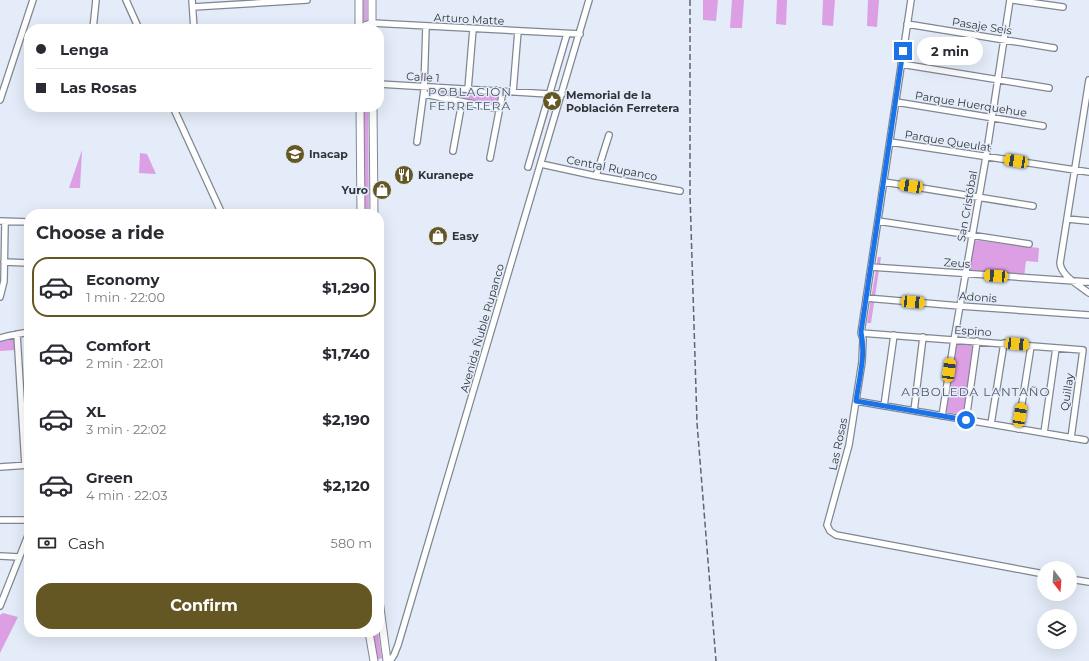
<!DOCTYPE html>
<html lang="en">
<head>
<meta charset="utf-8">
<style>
	:root { --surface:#fff; --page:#f7f7f7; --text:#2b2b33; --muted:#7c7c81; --line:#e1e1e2; --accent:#645724 }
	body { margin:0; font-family:Montserrat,sans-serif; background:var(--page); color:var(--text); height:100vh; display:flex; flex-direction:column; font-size:15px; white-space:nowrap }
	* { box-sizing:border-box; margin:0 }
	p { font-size:13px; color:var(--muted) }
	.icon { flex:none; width:22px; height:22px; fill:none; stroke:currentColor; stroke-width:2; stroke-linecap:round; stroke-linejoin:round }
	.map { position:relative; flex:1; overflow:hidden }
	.panel { position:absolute; left:24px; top:209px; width:360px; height:428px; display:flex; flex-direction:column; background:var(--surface); border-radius:16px; box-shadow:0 4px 16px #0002 }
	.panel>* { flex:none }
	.top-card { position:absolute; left:24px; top:24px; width:360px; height:88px; border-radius:16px; box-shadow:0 4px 16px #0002; display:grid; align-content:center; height:88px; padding:0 12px; background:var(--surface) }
	.needle { width:26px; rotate:163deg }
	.buttons { position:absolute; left:1037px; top:561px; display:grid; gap:8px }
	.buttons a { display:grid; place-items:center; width:40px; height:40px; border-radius:50%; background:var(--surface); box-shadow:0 4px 16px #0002; font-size:20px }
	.end { position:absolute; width:18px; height:18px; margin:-9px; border:5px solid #1a73e8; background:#fff; box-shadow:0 0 0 2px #fff }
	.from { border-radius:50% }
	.bubble { position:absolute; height:28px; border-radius:14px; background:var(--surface); box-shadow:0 4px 16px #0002; font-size:13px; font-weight:700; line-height:28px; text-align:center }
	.car { position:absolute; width:12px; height:24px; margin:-12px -6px; border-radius:5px; box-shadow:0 0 3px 1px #0007; background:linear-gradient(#f5c518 24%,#345 0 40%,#f5c518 0 76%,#345 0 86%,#f5c518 0) }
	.top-card b { display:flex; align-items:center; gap:14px; height:38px; font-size:15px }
	.top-card b+b { border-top:1px solid var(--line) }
	.top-card i { width:10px; height:10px; background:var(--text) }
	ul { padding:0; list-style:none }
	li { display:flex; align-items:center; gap:12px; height:60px; margin:0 8px 6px; padding:0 4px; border:2px solid transparent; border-radius:16px }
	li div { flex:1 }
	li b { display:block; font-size:15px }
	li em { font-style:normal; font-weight:700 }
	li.on { border-color:var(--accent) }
	li>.icon { width:36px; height:36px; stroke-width:1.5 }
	h2 { padding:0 12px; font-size:18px; line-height:48px }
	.pay { display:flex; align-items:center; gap:10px; height:44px; padding:0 12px; font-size:15px }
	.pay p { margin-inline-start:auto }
	.primary-button { display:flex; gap:8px; margin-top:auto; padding:8px 12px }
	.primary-button a { flex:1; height:46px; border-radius:16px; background:var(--accent); color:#fff; font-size:16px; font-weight:700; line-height:46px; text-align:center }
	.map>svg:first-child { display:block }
</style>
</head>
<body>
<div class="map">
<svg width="1089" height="661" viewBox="0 0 1089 661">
	<rect width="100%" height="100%" fill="#e3ecf8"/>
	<!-- green -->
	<path fill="#dd9fe3" d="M362,0h5v29h-5z
		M703,0h15l-2,21 -13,-1z
		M732,0h12l-2,28h-12z
		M777,0h10l-1,25 -10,-1z
		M823,0h12l-2,26 -11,-1z
		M868,0h11l-2,27 -10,-1z
		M428,90l71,4 -2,12 -69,-13z
		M547,99l5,1 -21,70 -4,-1z
		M362,107h6l1,107h-6z
		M82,150l-2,38h-11z
		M140,153l7,1 9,20 -17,-1z
		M974,240l65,8 -1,14 -12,-1 -2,16 -56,-4z
		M878,257h3l-10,66h-4z
		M14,339l1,11 -15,1v-9z
		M955,342l18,1 -8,72 -20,-3z
		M3,613l15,4 -18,36v-38z
		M372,632h6l4,26 -6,2z"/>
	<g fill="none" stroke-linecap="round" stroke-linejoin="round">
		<!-- minor casing -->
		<g stroke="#808792" stroke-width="8">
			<path id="minor" d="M126,0l13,29
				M192,0l2,29
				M911,0l-50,333 2,6 -1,23 -13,83 -22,80 3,6 6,4 208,39
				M1013,0l50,7
				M193,7l114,-7
				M907,24l147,24
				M93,29l3,-29
				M359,29l6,-4 7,-2 208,11
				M901,64l148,24
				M1089,80l-29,183c1,13 19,22 29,30
				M379,84l170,10h13
				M468,89l5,-60
				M513,92l5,-61
				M424,94l75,15
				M0,100l33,-100
				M896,102l147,24
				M173,107l49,107
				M417,142l7,-52 2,-64
				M890,142l185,28 14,2
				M453,151l9,-49
				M490,158l13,-67
				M541,164l55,12 84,15
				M528,167l39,-133
				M596,176l13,-41
				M884,182l149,24
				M1067,219l22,2
				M0,221l29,1
				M878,221l151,23
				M4,262l25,1
				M871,267l218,15
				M0,297l4,-16 1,-59
				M866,298l94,8 129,9
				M861,333l222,17 -12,88
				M17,334l8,131
				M0,338l8,-2 21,-4
				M856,401l229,39
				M884,406l10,-71
				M914,411l9,-74
				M942,416l12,-76 32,-183 24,-157
				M966,420l11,-79
				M991,424l13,-81
				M1018,429l13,-83
				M1044,433l12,-85
				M0,467l29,-2
				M0,520h29
				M0,556l19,1
				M1070,579l19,3
				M0,606l29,-73
				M390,661l4,-6 4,-10 191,-645"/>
		</g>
		<!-- major casing -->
		<g stroke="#808792" stroke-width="9">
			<path id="major" d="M359,0v29
				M372,0v29
				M360,107l1,107
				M373,107l1,107
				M379,600l8,61
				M369,632l5,29"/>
		</g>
		<!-- minor -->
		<use href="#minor" stroke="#fff" stroke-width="5.5"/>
		<!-- major -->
		<use href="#major" stroke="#fff" stroke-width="7"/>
		<!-- rail -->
		<path stroke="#61666d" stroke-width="1.5" stroke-dasharray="6 3" stroke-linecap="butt" d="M690,0v194l7,229 19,238"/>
	</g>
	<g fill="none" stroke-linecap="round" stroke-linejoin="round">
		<!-- route -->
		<path stroke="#1a73e8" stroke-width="5" d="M903,51l-42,281c5,23 -2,47 -5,69l110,19"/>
	</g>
	<!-- icons -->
	<defs>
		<g id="sight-disc" transform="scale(1)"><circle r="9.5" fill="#645724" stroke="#e3ecf8"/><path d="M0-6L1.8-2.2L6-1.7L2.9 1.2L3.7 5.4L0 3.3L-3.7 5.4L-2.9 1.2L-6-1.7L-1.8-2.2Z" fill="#fff"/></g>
		<g id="university-disc" transform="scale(1)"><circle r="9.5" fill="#645724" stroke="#e3ecf8"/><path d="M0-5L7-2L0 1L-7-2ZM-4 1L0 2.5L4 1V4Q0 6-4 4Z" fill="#fff"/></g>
		<g id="restaurant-disc" transform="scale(1)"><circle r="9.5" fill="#645724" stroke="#e3ecf8"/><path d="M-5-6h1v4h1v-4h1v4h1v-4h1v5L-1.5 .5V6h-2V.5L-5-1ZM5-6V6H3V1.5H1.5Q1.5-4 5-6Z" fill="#fff"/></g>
		<g id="shop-disc" transform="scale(1)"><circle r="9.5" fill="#645724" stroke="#e3ecf8"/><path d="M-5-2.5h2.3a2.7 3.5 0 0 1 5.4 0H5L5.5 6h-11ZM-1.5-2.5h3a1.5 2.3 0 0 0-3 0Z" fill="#fff"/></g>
	</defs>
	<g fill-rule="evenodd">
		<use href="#sight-disc" x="552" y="101"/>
		<use href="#university-disc" x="295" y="154"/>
		<use href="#restaurant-disc" x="404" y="175"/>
		<use href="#shop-disc" x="382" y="190"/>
		<use href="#shop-disc" x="438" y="236"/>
	</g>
	<g text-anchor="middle" stroke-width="3" stroke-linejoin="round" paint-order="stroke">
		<!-- street labels -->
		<g font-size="11" fill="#313439" stroke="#e3ecf8">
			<text transform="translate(469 19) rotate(3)" y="4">Arturo Matte</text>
			<text transform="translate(982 26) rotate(9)" y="4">Pasaje Seis</text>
			<text transform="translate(423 77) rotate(3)" y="4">Calle 1</text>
			<text transform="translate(971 104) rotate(9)" y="4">Parque Huerquehue</text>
			<text transform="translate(948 141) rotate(9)" y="4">Parque Queulat</text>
			<text transform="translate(612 168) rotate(11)" y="4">Central Rupanco</text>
			<text transform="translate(967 206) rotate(-80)" y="4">San Cristóbal</text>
			<text transform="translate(957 263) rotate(4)" y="4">Zeus</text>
			<text transform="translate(978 297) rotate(4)" y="4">Adonis</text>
			<text transform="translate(482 328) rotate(-74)" y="4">Avenida Ñuble Rupanco</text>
			<text transform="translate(973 331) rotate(4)" y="4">Espino</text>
			<text transform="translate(1067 392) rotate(-82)" y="4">Quillay</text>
			<text transform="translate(838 444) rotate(-78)" y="4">Las Rosas</text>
		</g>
		<!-- poi labels -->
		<g font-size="11" font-weight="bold" fill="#313439" stroke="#e3ecf8" text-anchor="start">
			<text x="566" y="99">Memorial de la<tspan x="566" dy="13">Población Ferretera</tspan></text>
			<text x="309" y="158">Inacap</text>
			<text x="418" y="179">Kuranepe</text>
			<text x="368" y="194" text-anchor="end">Yuro</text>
			<text x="452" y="240">Easy</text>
		</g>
		<!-- neighbourhood labels -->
		<g font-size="12" letter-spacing="1" fill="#505761" stroke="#e3ecf8">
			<text x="470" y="96">POBLACIÓN<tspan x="470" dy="14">FERRETERA</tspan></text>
			<text x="976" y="396">ARBOLEDA LANTAÑO</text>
		</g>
	</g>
</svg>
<div class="buttons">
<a><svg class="needle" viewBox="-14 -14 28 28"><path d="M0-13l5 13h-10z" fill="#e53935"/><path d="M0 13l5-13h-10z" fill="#7c7c81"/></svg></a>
<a><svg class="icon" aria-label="layers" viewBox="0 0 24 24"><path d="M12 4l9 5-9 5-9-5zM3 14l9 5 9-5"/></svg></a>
</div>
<i class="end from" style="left:966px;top:420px"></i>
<i class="end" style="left:903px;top:51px"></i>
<div class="bubble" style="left:917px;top:37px;width:66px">2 min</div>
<i class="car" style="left:1016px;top:161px;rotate:279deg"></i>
<i class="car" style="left:911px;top:186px;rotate:279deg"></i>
<i class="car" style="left:996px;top:276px;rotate:274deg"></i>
<i class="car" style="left:913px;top:302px;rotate:95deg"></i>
<i class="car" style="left:1017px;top:344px;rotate:95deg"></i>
<i class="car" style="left:949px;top:370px;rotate:8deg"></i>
<i class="car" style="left:1020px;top:415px;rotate:9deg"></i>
<div class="top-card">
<b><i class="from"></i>Lenga</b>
<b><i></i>Las Rosas</b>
</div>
<section class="panel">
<h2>Choose a ride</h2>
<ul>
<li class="on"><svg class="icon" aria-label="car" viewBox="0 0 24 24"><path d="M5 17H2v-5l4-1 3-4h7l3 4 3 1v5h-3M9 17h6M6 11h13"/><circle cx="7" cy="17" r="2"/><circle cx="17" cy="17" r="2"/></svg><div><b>Economy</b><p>1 min · 22:00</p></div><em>$1,290</em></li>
<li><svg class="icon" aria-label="car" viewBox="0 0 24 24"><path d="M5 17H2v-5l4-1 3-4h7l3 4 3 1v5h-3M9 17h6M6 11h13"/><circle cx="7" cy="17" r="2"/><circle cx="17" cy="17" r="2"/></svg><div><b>Comfort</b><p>2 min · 22:01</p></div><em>$1,740</em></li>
<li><svg class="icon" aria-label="car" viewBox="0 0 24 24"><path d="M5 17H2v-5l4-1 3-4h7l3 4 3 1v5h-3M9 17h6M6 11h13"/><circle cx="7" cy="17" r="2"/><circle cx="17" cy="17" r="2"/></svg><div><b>XL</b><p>3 min · 22:02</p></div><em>$2,190</em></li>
<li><svg class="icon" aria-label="car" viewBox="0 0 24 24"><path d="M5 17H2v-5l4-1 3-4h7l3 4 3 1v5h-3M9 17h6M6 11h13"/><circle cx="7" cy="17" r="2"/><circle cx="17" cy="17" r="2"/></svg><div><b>Green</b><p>4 min · 22:03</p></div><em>$2,120</em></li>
</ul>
<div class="pay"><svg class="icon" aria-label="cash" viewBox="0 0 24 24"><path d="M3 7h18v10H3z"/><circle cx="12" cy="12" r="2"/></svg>Cash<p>580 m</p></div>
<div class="primary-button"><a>Confirm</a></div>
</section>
</div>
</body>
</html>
